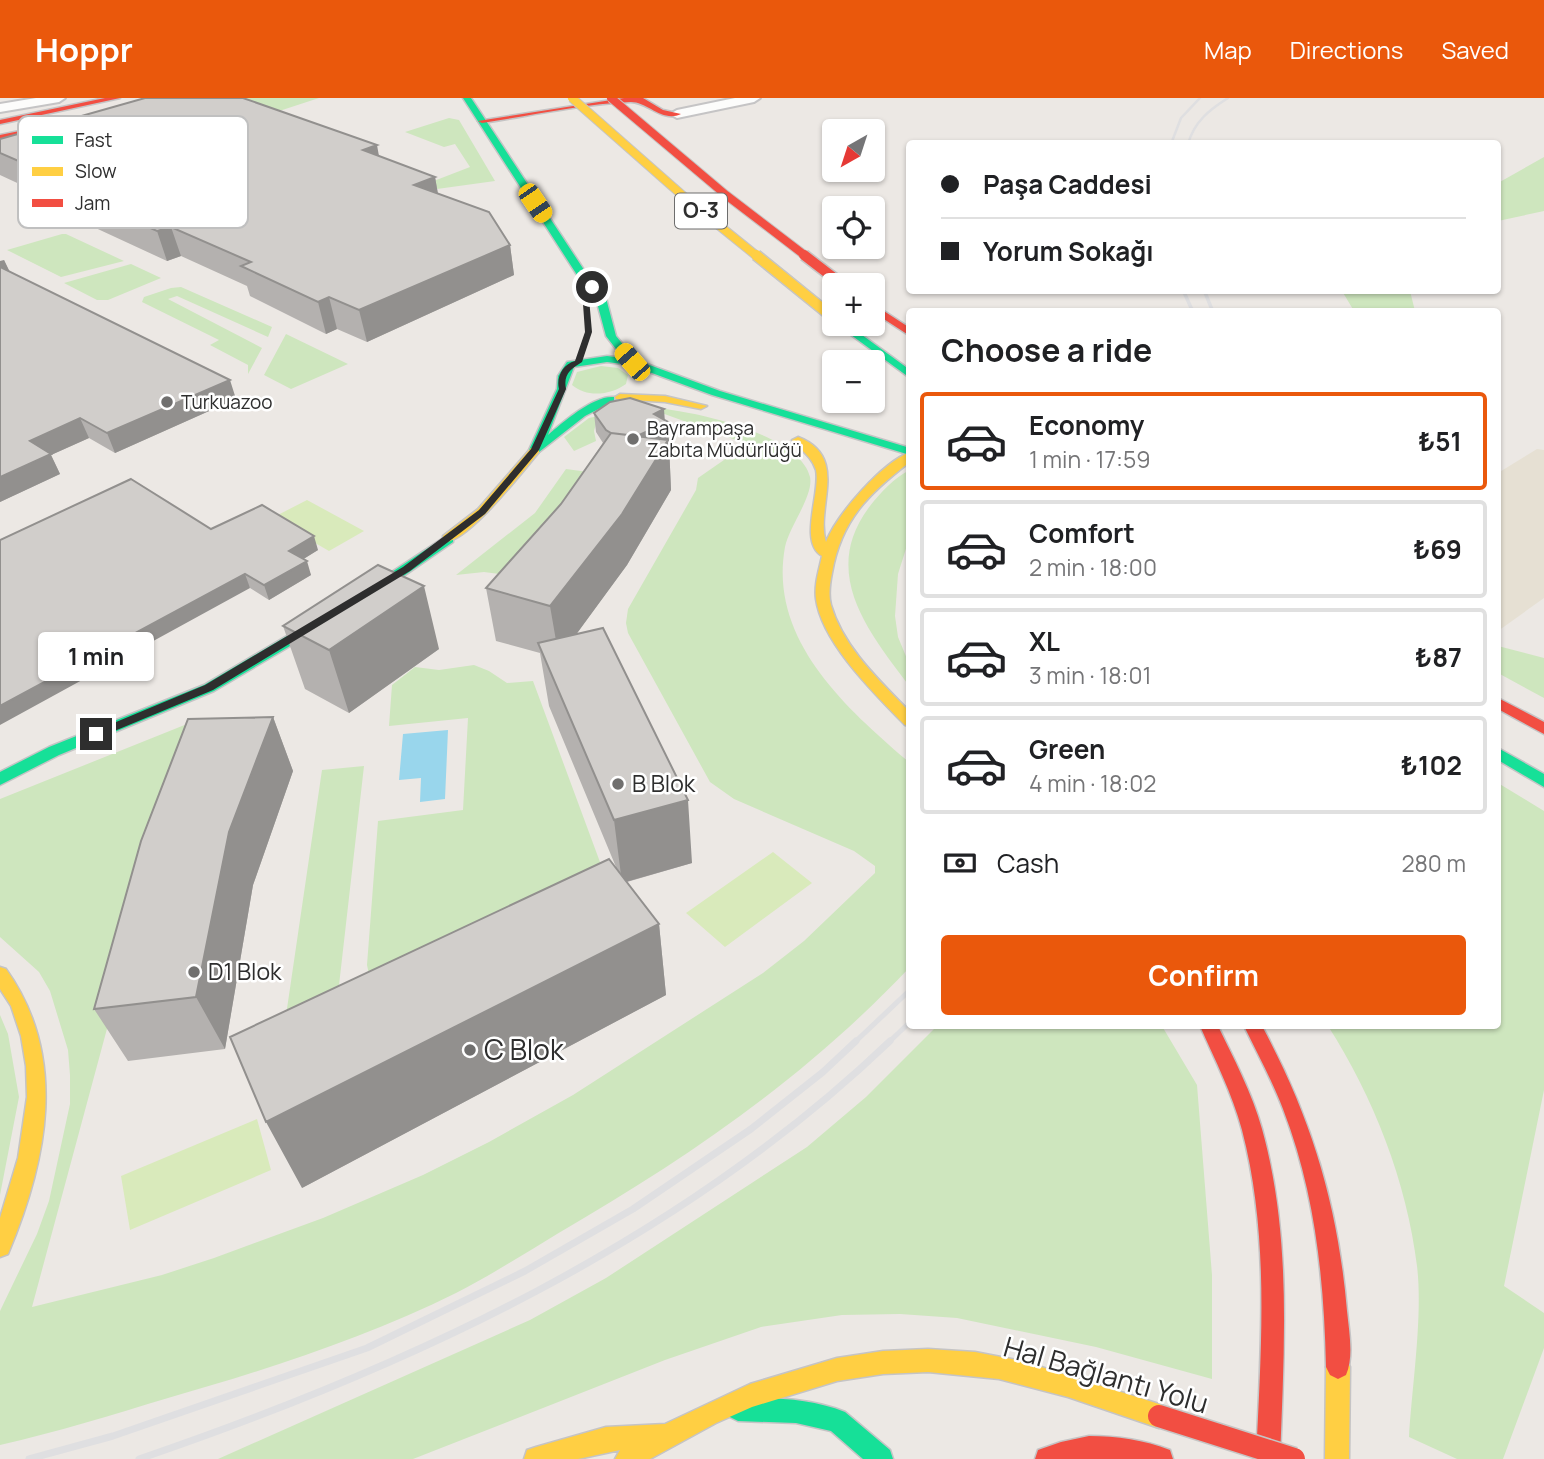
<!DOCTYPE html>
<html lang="en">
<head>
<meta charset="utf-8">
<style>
	:root { --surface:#fff; --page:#f2f2f2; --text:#202124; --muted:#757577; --line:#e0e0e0; --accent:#ea580c }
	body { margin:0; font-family:Manrope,sans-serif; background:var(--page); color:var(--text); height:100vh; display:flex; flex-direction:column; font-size:26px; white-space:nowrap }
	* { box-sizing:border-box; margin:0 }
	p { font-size:23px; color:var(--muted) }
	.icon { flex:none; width:38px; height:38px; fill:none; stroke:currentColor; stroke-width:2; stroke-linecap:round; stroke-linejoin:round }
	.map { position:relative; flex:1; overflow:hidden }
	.panel { position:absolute; left:906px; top:210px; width:595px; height:721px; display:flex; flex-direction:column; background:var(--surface); border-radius:7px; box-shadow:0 2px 5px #0004 }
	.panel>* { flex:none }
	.top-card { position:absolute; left:906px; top:42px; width:595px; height:154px; border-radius:7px; box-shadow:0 2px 5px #0004; display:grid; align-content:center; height:154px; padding:0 35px; background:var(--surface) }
	.needle { width:46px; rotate:219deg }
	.fabs { position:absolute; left:822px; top:21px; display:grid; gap:14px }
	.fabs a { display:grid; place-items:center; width:63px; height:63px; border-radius:7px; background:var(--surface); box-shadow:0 2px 5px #0004; font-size:35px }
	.end { position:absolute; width:32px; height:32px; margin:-16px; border:9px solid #2e2e2e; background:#fff; box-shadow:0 0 0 4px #fff }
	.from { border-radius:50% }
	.bubble { position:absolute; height:49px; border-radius:7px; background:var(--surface); box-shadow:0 2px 5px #0004; font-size:23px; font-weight:700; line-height:49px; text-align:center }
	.car { position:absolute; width:21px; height:42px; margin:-21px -10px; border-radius:9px; box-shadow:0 0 5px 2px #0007; background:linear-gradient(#f5c518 24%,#345 0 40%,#f5c518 0 76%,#345 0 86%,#f5c518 0) }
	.top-card b { display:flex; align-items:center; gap:24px; height:66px; font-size:26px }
	.top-card b+b { border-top:2px solid var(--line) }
	.top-card i { width:18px; height:18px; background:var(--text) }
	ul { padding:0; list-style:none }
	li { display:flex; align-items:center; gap:21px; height:98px; margin:0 14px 10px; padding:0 21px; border:4px solid var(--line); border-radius:7px }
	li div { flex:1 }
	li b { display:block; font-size:26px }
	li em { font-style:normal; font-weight:700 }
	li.selected { border-color:var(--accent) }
	li>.icon { width:63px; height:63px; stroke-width:1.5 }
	h2 { padding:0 35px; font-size:32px; line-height:84px }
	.pay { display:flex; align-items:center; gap:18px; height:77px; padding:0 35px; font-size:26px }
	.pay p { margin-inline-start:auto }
	.cta { display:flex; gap:14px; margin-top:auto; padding:14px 35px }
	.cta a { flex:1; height:80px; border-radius:7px; background:var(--accent); color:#fff; font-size:28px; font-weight:700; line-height:80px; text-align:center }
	header { display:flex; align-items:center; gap:42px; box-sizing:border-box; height:98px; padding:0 35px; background:var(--accent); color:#fff }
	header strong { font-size:33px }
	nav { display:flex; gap:38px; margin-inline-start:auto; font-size:24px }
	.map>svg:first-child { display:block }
</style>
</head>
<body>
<header>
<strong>Hoppr</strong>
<nav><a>Map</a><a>Directions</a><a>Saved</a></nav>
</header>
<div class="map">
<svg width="1544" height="1361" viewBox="0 0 1544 1361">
	<rect width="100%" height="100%" fill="#ece8e4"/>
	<!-- education -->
	<path fill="#e6e0d3" d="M1537,351l7,1v148l-46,33v-158z"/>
	<!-- green -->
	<path fill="#cee6be" d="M236,0h83l-70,23z
		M449,20l10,2 36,61 -58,8 -11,-5 44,-17 -15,-23 -11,3 -39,-15z
		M1544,59v54l-46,10v-38z
		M62,136h4l58,27 -63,16 -54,-27z
		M131,166l30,14 -53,22h-11l-33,-17z
		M181,189l91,40 -4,10 -91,-41 -9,3 94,49 -14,26v-9l-38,-20 9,-5 -77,-38 2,-5 27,-9z
		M1342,193h68l5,20h-61z
		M286,236l62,30 -57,25 -27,-14z
		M601,268l17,2 10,7 -2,9c-15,11 -39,14 -54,1l5,-13z
		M640,309c40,0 160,25 170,70 4,18 -21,50 -25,70 -17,93 62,162 125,216v204c-106,112 -221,190 -353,267 -33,20 -66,41 -101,59 -91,45 -190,77 -288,105 -56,17 -111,34 -168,47v-134l37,-77 12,-33 21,-97v-29l-2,-25 -18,-59 -11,-19 -39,-35v-138l202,-81 -87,281 -83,308 130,-32 52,-17 109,-40 100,-43 66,-33 84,-47 190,-122 41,-32 71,-68v-7l-21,-15 -120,-52 -24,-17 -82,-149 -2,-10 2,-14 68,-119 2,-12 49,-34 -88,-32 -63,12 -2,7 2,10 -22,10 -10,-14 25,-19z
		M566,371l52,7 -111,99 -23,-3 -28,3 79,-62z
		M910,372v66l-12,38 -3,42 3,21 12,29v21c-41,-55 -91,-114 -40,-181 10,-13 25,-29 40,-36z
		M1498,548l46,12v40l-46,-25z
		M474,567l15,6 18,12 26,-2 74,200 -236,103 -4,-19 11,-144 85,-11 5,-92 -79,8 3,-41 23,-18 24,3z
		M364,668l-30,263 -51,7 39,-266z
		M1498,685l46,28v279l-40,196 40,27v35l-41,111h-46l-48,-22c3,-51 14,-121 8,-171 -10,-84 -44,-170 -89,-240h170z
		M0,917l8,19 11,63 -19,98z
		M937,928h225l35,59 15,190v104l-116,-32 -139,-29 -57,-4 -58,1 -81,12 -96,33 -252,99h-195l312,-139 76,-42 201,-131 59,-50z"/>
	<!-- pitch -->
	<path fill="#d9eabb" d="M307,402l57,31 -35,20 -57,-33z
		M773,754l39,31 -87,64 -39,-34z
		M257,1021l14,51 -141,60 -9,-54z"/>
	<!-- water -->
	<path fill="#99d6ec" d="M448,632l-3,69 -25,3 1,-24 -22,2 4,-46z"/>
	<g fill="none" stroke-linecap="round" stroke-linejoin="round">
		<!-- street casing -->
		<g stroke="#c5c4c5" stroke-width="4">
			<path id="street" d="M36,0h29l-6,4 -59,10v-8z
				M735,0h25l-6,4 -77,16 -7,-4 7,-4z"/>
		</g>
		<!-- fast casing -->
		<g stroke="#c5c4c5" stroke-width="3">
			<path id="fast" d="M463,0h8l117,178 18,22 10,38 20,24 84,31 190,57v7l-198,-60 -82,-30 -23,-3 -33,5 -26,68c15,-13 46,-40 66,-38v4l-29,15 -46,36h-8l-2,-2 28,-61 1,-13 9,-14 40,-6 16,2 -17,-22 -10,-37 -17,-21z
				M836,226h11l63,46v8z
				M448,437l5,1v6l-80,55 -159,94 -155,64 -59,30v-13l49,-25 155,-62 159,-94z
				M1498,650l46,26v13l-46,-27z
				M738,1299c36,1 73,1 107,15l45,38 3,9h-30l-32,-28 -35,-8 -58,-2 -8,-4 -4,-8 4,-8z"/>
		</g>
		<!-- slow casing -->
		<g stroke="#c5c4c5" stroke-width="3">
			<path id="slow" d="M620,296l45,2 42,10 -6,3 -36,-7 -49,-3 -1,-2z
				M798,339c52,20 17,70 28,105 11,-28 56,-79 84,-90v10c-41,31 -69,58 -78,111 -2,10 -4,21 -1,32 12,42 49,76 79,107v14l-5,-1c-30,-31 -83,-82 -89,-126 -2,-14 3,-29 6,-43 -24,-14 -1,-64 -6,-86 -4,-13 -15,-20 -24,-30z
				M535,349l4,1v4c-16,19 -73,93 -96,90v-6l35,-27 53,-61z
				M0,869l6,2c63,88 41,192 2,285l-8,3v-39l18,-60 9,-61 -1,-31 -5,-30 -10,-30 -11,-17z
				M928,1251l47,3 47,9 137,43 8,4 4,8 -4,8 -8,4 -91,-31 -69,-18 -71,-7 -45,2 -46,7 -85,26 -36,16 -66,36h-35l5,-9 -42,9h-54l3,-9 9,-3 70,-20 59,-3 85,-40 87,-26 46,-7z
				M1338,1257l8,4 4,8 -1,92h-24l1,-92 4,-8z"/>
		</g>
		<!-- jam casing -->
		<g stroke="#c5c4c5" stroke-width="3">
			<path id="jam" d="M105,0h15l-120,26v-4z
				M624,0h19l20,12 18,4c-19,9 -34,-13 -51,-12 -48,2 -101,14 -148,21l-4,-2z
				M78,21l3,4 -81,16v-4z
				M873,206l37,24v8l-37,-24z
				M1498,600l46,24v12l-46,-25z
				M1200,928h18c16,33 34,67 44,103 30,108 22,220 18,330h-24c5,-110 14,-222 -14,-329 -10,-37 -27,-70 -42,-104z
				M1244,928h18c50,93 76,180 85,285 2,20 7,46 -1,64l-8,4 -8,-4 -4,-8c-2,-89 -11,-175 -43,-258 -11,-29 -26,-56 -39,-83z
				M1089,1338c28,0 55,4 81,14l3,9h-138l3,-9 23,-8z"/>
		</g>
		<!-- street -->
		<use href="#street" fill="#fcfcfb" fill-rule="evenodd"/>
		<!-- fast -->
		<use href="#fast" fill="#16e098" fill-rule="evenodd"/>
		<!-- slow -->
		<use href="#slow" fill="#ffcf43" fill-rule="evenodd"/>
		<!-- jam -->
		<use href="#jam" fill="#f24e42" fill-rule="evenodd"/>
		<!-- rail-far3 -->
		<path stroke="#dfdfe1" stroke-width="2.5" d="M1171,46l10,-26 19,-20
			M1188,46c6,-22 21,-34 40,-46"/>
		<!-- rail-far2 -->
		<path stroke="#dfdfe1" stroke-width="3.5" d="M1183,192l10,22
			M1204,192l9,22"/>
		<!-- rail-far1 -->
		<path stroke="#dfdfe1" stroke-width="5" d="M854,945l56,-53
			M888,945l22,-21"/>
		<!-- rail -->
		<path stroke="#dfdfe1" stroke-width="7" d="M29,1361l84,-23 254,-88 158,-77 108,-62 118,-80 72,-57 33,-31
			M139,1361c272,-93 541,-217 751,-418"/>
		<!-- slow-bridge-far1 casing -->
		<g stroke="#c6c5c4" stroke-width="10" stroke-linecap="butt">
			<path id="slow-bridge-far1" d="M572,0l118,104 68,55"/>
		</g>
		<!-- slow-bridge casing -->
		<g stroke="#c6c5c4" stroke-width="13" stroke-linecap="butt">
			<path id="slow-bridge" d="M756,157l79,64"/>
		</g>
		<!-- jam-bridge-far2 casing -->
		<g stroke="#c6c5c4" stroke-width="10" stroke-linecap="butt">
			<path id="jam-bridge-far2" d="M611,0l115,97 81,62"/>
		</g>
		<!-- jam-bridge-far1 casing -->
		<g stroke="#c6c5c4" stroke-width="13" stroke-linecap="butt">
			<path id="jam-bridge-far1" d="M804,157l39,30"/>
		</g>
		<!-- jam-bridge casing -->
		<g stroke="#c6c5c4" stroke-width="25" stroke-linecap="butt">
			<path id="jam-bridge" d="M1159,1318l135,43"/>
		</g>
		<!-- slow-bridge-far1 -->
		<use href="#slow-bridge-far1" stroke="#ffcf43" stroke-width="8"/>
		<!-- slow-bridge -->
		<use href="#slow-bridge" stroke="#ffcf43" stroke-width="10"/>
		<!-- jam-bridge-far2 -->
		<use href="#jam-bridge-far2" stroke="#f24e42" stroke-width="8"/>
		<!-- jam-bridge-far1 -->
		<use href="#jam-bridge-far1" stroke="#f24e42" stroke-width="10"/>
		<!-- jam-bridge -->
		<use href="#jam-bridge" stroke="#f24e42" stroke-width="22"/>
	</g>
	<!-- wall -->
	<path fill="#b4b1af" d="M0,41l379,18 56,20 3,17 72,51 4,30 -147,67 -30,-13 -11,5 -76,-38 -3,-10 -66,-30 -14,5 -106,-49 -5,-11 -56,-26z
		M4,162l6,12 226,127 -121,54 -26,-15 -38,17 9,19 -60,28z
		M594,315l71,7 3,2 3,68 -44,75 -51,69 116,229 -65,19 32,42 7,71 -364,193 314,-321 -67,-161 -9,-53 -44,-12 -10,-53 75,-84 42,-61 -7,-11z
		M211,431l107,21 -15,9 8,16 -42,25 -19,-12z
		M283,528l156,23 -90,64 -44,-24z
		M273,619l20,54 -40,114 -28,164 -97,12 -34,-52z"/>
	<!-- shaded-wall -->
	<path fill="#92908e" d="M377,47l5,28 -19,-23z
		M435,79l5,29 -26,-21z
		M171,129l10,29 -14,5 -10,-30z
		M510,147l4,30 -147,67 -8,-32z
		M4,162l8,17 -12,4v-20z
		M329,199l8,32 -11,5 -8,-32z
		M230,282l6,19 -121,54 -8,-20z
		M664,311l1,14 3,-1 3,68 -44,75 -68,93 -9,-52 77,-165 27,-27z
		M80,320l9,20 -38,17 9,19 -60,28v-25l30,-36z
		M314,438l4,14 -24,15 -5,-14z
		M307,463l4,14 -42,25 -5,-15z
		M245,476l5,14 -250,137v-19z
		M424,488l15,63 -90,64 -20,-63z
		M273,619l20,54 -40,114 -28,164 -29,-52 33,-165z
		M688,702l4,63 -70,20 -8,-63z
		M659,826l7,71 -364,193 -36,-66z"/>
	<!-- building -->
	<path fill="#d1cecb" stroke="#92908e" stroke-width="2" d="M145,0h98l134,47 -14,5 72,27 -21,8 75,27 21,33 -151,65 -30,-13 -11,5 -77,-36 10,-4 -80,-35 -14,4 -107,-47 12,-4 -62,-27v-14z
		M0,169l230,113 -123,53 -27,-15 -50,23 21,13 -51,23z
		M630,300l34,11 -10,5 14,8 -31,14 -26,-3 -5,-3 -12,-17 16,-11z
		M611,335l57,7 -46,74 -72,92 -64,-18 75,-84z
		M131,381l80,50 51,-24 52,31 -25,15 18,10 -43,24 -19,-11 -245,132v-166z
		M378,467l46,21 -95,64 -46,-24z
		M603,530l85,172 -74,20 -76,-177z
		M273,619l-44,115 -33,165 -102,12 47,-168 47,-122z
		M609,761l50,65 -393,198 -36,-85z"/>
	<!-- route -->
	<path fill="#2e2e2e" d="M581,178h5l9,11 -3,2 -4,-2 4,45 -10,30c-11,7 -19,12 -16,27l-27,61 -54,64 -75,57 -197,119 -113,47h-8v-5l113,-47 198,-118 76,-57 52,-61 28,-60c-3,-12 4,-25 16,-28l10,-29z"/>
	<!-- markers -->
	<g fill="#706f6e" stroke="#fff" stroke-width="2.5">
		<circle cx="167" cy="304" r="7"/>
		<circle cx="633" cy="341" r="7"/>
		<circle cx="618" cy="686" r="7"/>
		<circle cx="194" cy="874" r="7"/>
		<circle cx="470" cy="952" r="7"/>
	</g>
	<g text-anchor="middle" stroke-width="5" stroke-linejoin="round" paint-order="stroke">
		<!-- far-poi labels -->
		<g font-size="19" fill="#2e2e2e" stroke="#fff" text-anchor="start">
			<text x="181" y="311">Turkuazoo</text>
			<text x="647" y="337">Bayrampaşa<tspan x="647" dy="22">Zabıta Müdürlüğü</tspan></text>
		</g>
		<!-- shield labels -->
		<rect fill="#fff" stroke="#6d6d6d" stroke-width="2" x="675" y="95.5" width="52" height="35" rx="5"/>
		<g font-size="21" font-weight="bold" fill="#2e2e2e">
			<text x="701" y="120">O-3</text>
		</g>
		<!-- poi labels -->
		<g font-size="23" fill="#2e2e2e" stroke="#fff" text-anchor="start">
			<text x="632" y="694">B Blok</text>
			<text x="208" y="882">D1 Blok</text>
		</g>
		<!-- near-poi labels -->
		<g font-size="28" fill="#2e2e2e" stroke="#fff" text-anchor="start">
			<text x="484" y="962">C Blok</text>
		</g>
		<!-- near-street labels -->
		<g font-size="28" fill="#2e2e2e" stroke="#fff">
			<text transform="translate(1106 1277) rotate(16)" y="10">Hal Bağlantı Yolu</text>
		</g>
	</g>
	<!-- legend -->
	<rect x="18" y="18" width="230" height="112" rx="10" fill="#fff" stroke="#c0c0c0" stroke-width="2"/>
	<rect x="32" y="38" width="31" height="8" fill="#16e098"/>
	<rect x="32" y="69" width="31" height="9" fill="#ffcf43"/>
	<rect x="32" y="101" width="31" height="8" fill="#f24e42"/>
	<g font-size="19" fill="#2e2e2e">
		<text x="75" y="49">Fast</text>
		<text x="75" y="80">Slow</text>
		<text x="75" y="112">Jam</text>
	</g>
</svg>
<div class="fabs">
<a><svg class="needle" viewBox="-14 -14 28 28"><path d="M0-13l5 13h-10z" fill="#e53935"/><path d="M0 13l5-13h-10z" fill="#757577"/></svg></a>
<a><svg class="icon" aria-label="locate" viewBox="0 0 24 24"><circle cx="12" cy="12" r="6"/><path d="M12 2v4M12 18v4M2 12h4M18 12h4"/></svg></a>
<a>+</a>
<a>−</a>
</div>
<i class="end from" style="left:592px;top:189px"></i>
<i class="end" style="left:96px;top:636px"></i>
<div class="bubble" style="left:38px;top:534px;width:116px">1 min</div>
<i class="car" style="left:535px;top:105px;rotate:146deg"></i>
<i class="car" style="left:632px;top:264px;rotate:319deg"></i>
<div class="top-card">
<b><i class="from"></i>Paşa Caddesi</b>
<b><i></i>Yorum Sokağı</b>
</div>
<section class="panel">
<h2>Choose a ride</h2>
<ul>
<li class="selected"><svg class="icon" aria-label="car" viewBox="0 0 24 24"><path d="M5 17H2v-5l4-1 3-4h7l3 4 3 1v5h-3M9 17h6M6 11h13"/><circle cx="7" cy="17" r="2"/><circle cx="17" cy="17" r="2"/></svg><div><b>Economy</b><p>1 min · 17:59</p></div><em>₺51</em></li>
<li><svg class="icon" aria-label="car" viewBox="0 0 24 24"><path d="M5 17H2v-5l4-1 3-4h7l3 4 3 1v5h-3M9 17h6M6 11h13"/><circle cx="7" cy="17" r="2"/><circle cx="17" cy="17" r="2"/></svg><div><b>Comfort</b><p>2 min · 18:00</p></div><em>₺69</em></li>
<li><svg class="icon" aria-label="car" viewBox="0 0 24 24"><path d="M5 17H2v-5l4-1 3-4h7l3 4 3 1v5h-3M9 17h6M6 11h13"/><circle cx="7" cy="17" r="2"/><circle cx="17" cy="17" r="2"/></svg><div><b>XL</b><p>3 min · 18:01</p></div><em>₺87</em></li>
<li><svg class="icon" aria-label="car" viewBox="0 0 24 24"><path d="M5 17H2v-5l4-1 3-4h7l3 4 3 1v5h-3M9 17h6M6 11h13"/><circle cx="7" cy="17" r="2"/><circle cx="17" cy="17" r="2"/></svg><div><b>Green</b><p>4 min · 18:02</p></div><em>₺102</em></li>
</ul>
<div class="pay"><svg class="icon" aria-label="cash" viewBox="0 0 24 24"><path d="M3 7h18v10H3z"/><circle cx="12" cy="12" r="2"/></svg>Cash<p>280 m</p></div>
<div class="cta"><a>Confirm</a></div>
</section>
</div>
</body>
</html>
